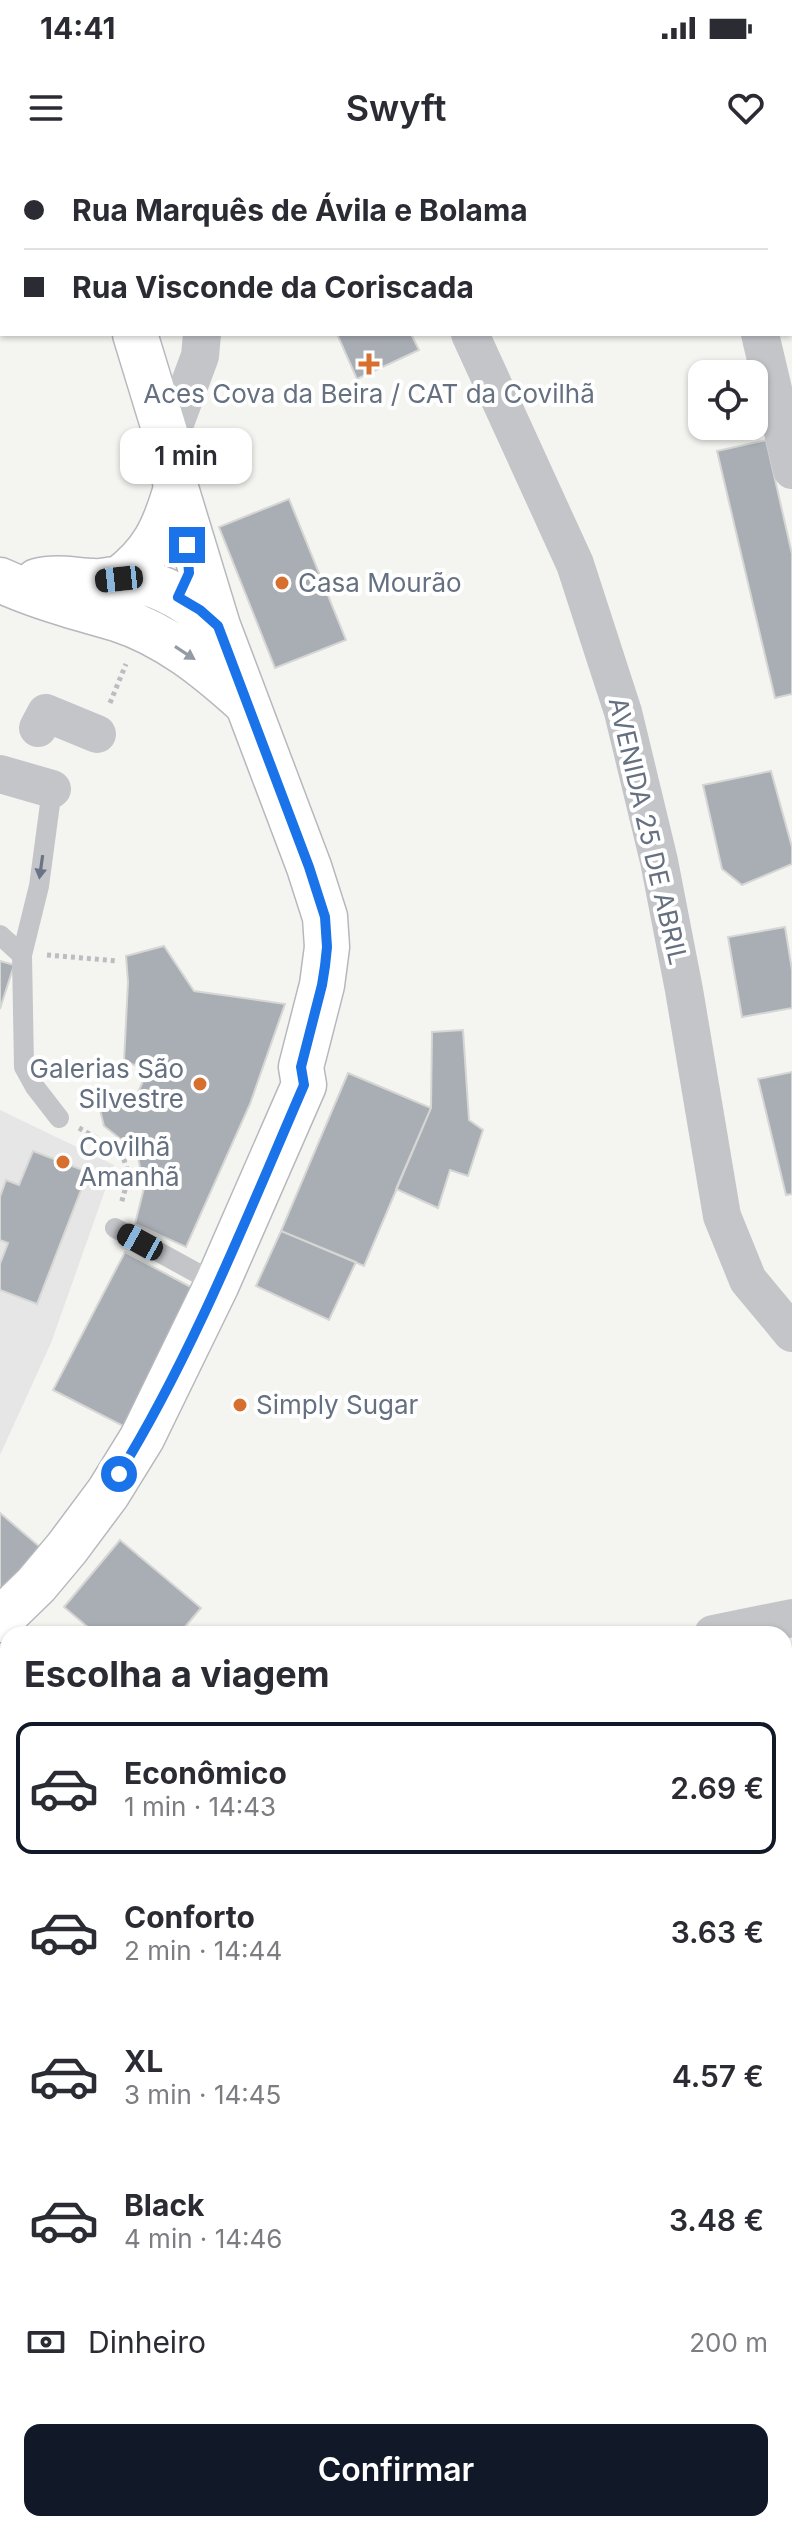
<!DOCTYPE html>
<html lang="pt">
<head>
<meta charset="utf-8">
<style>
	:root { --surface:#fff; --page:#f7f7f7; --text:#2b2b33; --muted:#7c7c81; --line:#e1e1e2; --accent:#111827 }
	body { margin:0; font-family:Inter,sans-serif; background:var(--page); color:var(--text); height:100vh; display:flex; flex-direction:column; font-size:30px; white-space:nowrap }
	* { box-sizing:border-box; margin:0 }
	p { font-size:26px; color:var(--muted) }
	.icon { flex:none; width:44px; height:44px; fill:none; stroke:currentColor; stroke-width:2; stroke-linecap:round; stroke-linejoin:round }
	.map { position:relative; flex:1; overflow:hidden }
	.details { position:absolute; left:0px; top:1466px; width:792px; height:906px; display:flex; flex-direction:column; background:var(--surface); border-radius:24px 24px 0 0; box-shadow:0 2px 6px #0004 }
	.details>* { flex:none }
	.guide { position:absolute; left:0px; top:0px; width:792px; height:176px; box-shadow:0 2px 6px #0004; display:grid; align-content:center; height:176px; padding:0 24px; background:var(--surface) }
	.fabs { position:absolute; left:688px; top:200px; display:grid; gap:16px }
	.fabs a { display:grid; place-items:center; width:80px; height:80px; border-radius:16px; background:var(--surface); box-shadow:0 2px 6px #0004; font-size:40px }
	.end { position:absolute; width:36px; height:36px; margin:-18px; border:10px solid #1a73e8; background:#fff; box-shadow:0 0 0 4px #fff }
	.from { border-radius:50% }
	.bubble { position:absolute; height:56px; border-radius:16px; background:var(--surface); box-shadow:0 2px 6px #0004; font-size:26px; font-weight:600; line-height:56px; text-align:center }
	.car { position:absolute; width:24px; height:48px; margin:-24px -12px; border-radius:10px; box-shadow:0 0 6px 2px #0007; background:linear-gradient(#222 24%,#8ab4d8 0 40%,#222 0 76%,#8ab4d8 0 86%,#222 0) }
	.guide b { display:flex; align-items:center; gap:28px; height:76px; font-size:30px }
	.guide b+b { border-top:2px solid var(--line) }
	.guide i { width:20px; height:20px; background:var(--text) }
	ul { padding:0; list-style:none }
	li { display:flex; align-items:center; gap:24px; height:132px; margin:0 16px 12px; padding:0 8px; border:4px solid transparent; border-radius:16px }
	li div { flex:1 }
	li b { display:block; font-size:30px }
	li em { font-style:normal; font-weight:600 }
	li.on { border-color:var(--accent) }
	li>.icon { width:72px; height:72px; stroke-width:1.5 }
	h2 { padding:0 24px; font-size:36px; line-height:96px }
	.pay { display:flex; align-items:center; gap:20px; height:88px; padding:0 24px; font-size:30px }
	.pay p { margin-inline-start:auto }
	.button { display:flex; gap:16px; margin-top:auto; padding:16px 24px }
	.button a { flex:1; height:92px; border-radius:16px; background:var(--accent); color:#fff; font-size:32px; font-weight:600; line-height:92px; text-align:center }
	.status { display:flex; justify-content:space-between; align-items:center; height:56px; padding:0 40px; background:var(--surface); direction:ltr }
	.status svg { height:22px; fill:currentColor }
	header { display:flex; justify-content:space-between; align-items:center; height:104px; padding:0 24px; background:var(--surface); font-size:36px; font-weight:600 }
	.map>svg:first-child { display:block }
</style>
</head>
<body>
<div class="status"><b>14:41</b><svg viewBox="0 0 49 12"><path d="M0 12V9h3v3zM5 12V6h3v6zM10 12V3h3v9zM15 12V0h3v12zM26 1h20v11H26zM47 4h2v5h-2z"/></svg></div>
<header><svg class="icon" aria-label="menu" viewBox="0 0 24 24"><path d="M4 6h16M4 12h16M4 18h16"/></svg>Swyft<svg class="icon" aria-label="heart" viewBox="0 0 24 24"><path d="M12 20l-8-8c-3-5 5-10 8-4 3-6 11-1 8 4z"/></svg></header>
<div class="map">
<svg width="792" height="2371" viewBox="0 0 792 2371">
	<rect width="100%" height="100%" fill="#f4f5f1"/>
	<!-- built -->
	<path fill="#e5e6e5" d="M746,0h46v83h-2v-81h-43z
		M0,950l114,55 -63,178 -51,112z"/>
	<!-- green -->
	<path fill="#d5dbd2" d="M792,1761v414l-8,2v-413z
		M8,2002v362h439l-11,7h-436v-363z"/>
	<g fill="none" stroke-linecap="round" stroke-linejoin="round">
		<!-- stream -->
		<path stroke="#bac3c8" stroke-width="10" d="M784,2224l8,-2
			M516,2371l6,-7"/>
	</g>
	<!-- building -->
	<path fill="#a9aeb5" stroke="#d6d6d4" stroke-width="2" d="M287,0h46l1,2h-51z
		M337,174h74l8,16 -62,29z
		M766,280l26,114v140l-17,4 -58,-247z
		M289,339l57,141 -71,28 -56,-141z
		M771,611l21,76v17l-50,21 -20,-16 -19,-84z
		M785,767l7,43v38l-50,9 -14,-80z
		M164,786l30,45 91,13 -35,100 -64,143 -51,-23 9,-36 -7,-36 -33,-26 -4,-16 36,-13 12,-27 -24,-9 4,-79 -2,-26z
		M0,801l14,4 -14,44z
		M463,870l6,90 14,10 -15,46 -18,-6 -12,38 -42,-19 35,-81 1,-76z
		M792,912v122l-6,1 -28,-116z
		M348,913l83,35 -67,158 -83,-35z
		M33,991l55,21 -51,132 -37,-14v-26l8,-21 -8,-3v-43l6,-17 13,5z
		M281,1071l75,31 -27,58 -73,-34z
		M125,1092l75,40 -73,136 -74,-38z
		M0,1353l47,40 -47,52z
		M120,1380l81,68 -22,26h-83l-32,-27z
		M792,1513v79l-8,1v-78z
		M8,1736v84l-8,3v-84z"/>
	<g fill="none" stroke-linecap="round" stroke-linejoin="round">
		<!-- secondary casing -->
		<g stroke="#b5b8bd" stroke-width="47">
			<path id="secondary" d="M86,0v2
				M119,419c34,-25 45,-50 57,-91
				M0,420c37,17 78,28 117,39 50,16 90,49 128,83
				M37,421c19,-5 36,-1 56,0 8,1 16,-2 25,-2 38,0 73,23 100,47
				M0,1460l36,-35 31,-37 41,-55 34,-55 75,-154 87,-199 -3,-18 21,-82 5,-38 -2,-30 -16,-50 -91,-241 -42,-138 -8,-46 -33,-108"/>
		</g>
		<!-- path -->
		<path stroke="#bcbdc0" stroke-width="5" stroke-dasharray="4 4" stroke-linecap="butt" d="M110,543l16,-39
			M47,795l71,6
			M79,968l43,25 7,23 -8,28
			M784,1797l8,-5
			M784,1958l8,-2
			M0,2101l8,-3
			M784,2158l8,-8
			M187,2364l5,7
			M34,2371l7,-7"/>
		<!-- lane -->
		<path stroke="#c3c5c9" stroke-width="20" d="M52,629l-13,97 -17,69 2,112 11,20 24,31
			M0,775l22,20
			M115,1068l102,56"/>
		<!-- street -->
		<path stroke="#c3c5c9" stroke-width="38" d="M390,0l1,2
			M712,0l1,2
			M183,2v-2
			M0,29l2,-21
			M470,174l105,230 48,148 36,149 25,129 38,226 26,64 44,53
			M760,174l32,136
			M168,282l32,-86 2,-22
			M38,568l8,-15 51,21
			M0,614l52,15
			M713,1474l79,-16
			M0,1682l8,-2
			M784,1710l8,-3
			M784,1744l8,-3
			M0,1961l8,-4
			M0,2336l8,-9"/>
		<!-- secondary -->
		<use href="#secondary" stroke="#fff" stroke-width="44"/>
	</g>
	<!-- one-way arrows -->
	<defs><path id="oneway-solid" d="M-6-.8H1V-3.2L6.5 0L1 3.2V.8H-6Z" transform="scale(2)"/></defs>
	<use fill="#939ba6" href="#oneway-solid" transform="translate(185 493) rotate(33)"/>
	<use fill="#6a7484" href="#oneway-solid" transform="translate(41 707) rotate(98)"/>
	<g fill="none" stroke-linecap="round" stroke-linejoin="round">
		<!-- route -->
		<path stroke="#1a73e8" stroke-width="10" d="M119,1314c74,-120 129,-260 185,-389l-3,-18 21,-82 3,-19 2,-19 -2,-30 -16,-50 -91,-241 -18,-16 -22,-13 11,-24 -2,-28"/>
	</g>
	<!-- markers -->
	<g fill="#d76f2f" stroke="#fff" stroke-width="3">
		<path d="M365 192h8v8h8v8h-8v8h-8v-8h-8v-8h8z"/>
		<circle cx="282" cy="423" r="8"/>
		<circle cx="200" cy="924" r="8"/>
		<circle cx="63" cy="1002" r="8"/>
		<circle cx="240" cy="1245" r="8"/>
	</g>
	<g text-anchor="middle" stroke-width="8" stroke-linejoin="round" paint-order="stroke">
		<!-- poi labels -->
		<g font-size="26" fill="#657080" stroke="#fff" text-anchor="start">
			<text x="369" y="243" text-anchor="middle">Aces Cova da Beira / CAT da Covilhã</text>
			<text x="298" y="432">Casa Mourão</text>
			<text x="184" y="918" text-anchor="end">Galerias São<tspan x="184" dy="30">Silvestre</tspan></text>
			<text x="79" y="996">Covilhã<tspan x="79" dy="30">Amanhã</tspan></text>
			<text x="256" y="1254">Simply Sugar</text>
		</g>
		<!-- street labels -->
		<g font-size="26" fill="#657080" stroke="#fff">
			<text transform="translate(648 671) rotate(77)" y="9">AVENIDA 25 DE ABRIL</text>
		</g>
	</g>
</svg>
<div class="fabs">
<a><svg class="icon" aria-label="locate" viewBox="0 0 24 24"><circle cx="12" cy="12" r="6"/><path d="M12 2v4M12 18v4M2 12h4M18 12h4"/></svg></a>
</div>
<i class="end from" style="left:119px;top:1314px"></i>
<i class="end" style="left:187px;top:385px"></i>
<div class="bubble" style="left:120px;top:268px;width:132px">1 min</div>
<i class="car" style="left:119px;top:419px;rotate:264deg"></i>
<i class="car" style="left:140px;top:1082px;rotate:299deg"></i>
<div class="guide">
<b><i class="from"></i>Rua Marquês de Ávila e Bolama</b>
<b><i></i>Rua Visconde da Coriscada</b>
</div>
<section class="details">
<h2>Escolha a viagem</h2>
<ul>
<li class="on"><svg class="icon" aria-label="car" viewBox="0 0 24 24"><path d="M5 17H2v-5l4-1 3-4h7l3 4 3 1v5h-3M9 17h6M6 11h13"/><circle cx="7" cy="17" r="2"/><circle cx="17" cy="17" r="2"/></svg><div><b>Econômico</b><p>1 min · 14:43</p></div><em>2.69 €</em></li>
<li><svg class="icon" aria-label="car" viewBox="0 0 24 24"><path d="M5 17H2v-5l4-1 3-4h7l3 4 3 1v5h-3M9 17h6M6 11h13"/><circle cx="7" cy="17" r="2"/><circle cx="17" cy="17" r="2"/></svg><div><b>Conforto</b><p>2 min · 14:44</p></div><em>3.63 €</em></li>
<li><svg class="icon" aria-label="car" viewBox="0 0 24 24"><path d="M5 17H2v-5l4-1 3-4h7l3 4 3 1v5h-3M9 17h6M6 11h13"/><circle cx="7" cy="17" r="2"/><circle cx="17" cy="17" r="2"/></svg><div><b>XL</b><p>3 min · 14:45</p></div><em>4.57 €</em></li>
<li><svg class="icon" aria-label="car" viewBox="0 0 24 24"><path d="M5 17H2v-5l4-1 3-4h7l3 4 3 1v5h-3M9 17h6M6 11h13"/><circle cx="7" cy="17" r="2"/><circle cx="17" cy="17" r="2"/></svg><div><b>Black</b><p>4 min · 14:46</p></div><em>3.48 €</em></li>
</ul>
<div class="pay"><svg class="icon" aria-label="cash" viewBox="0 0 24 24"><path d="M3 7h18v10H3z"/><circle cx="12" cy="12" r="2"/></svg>Dinheiro<p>200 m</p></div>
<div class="button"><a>Confirmar</a></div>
</section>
</div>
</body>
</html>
